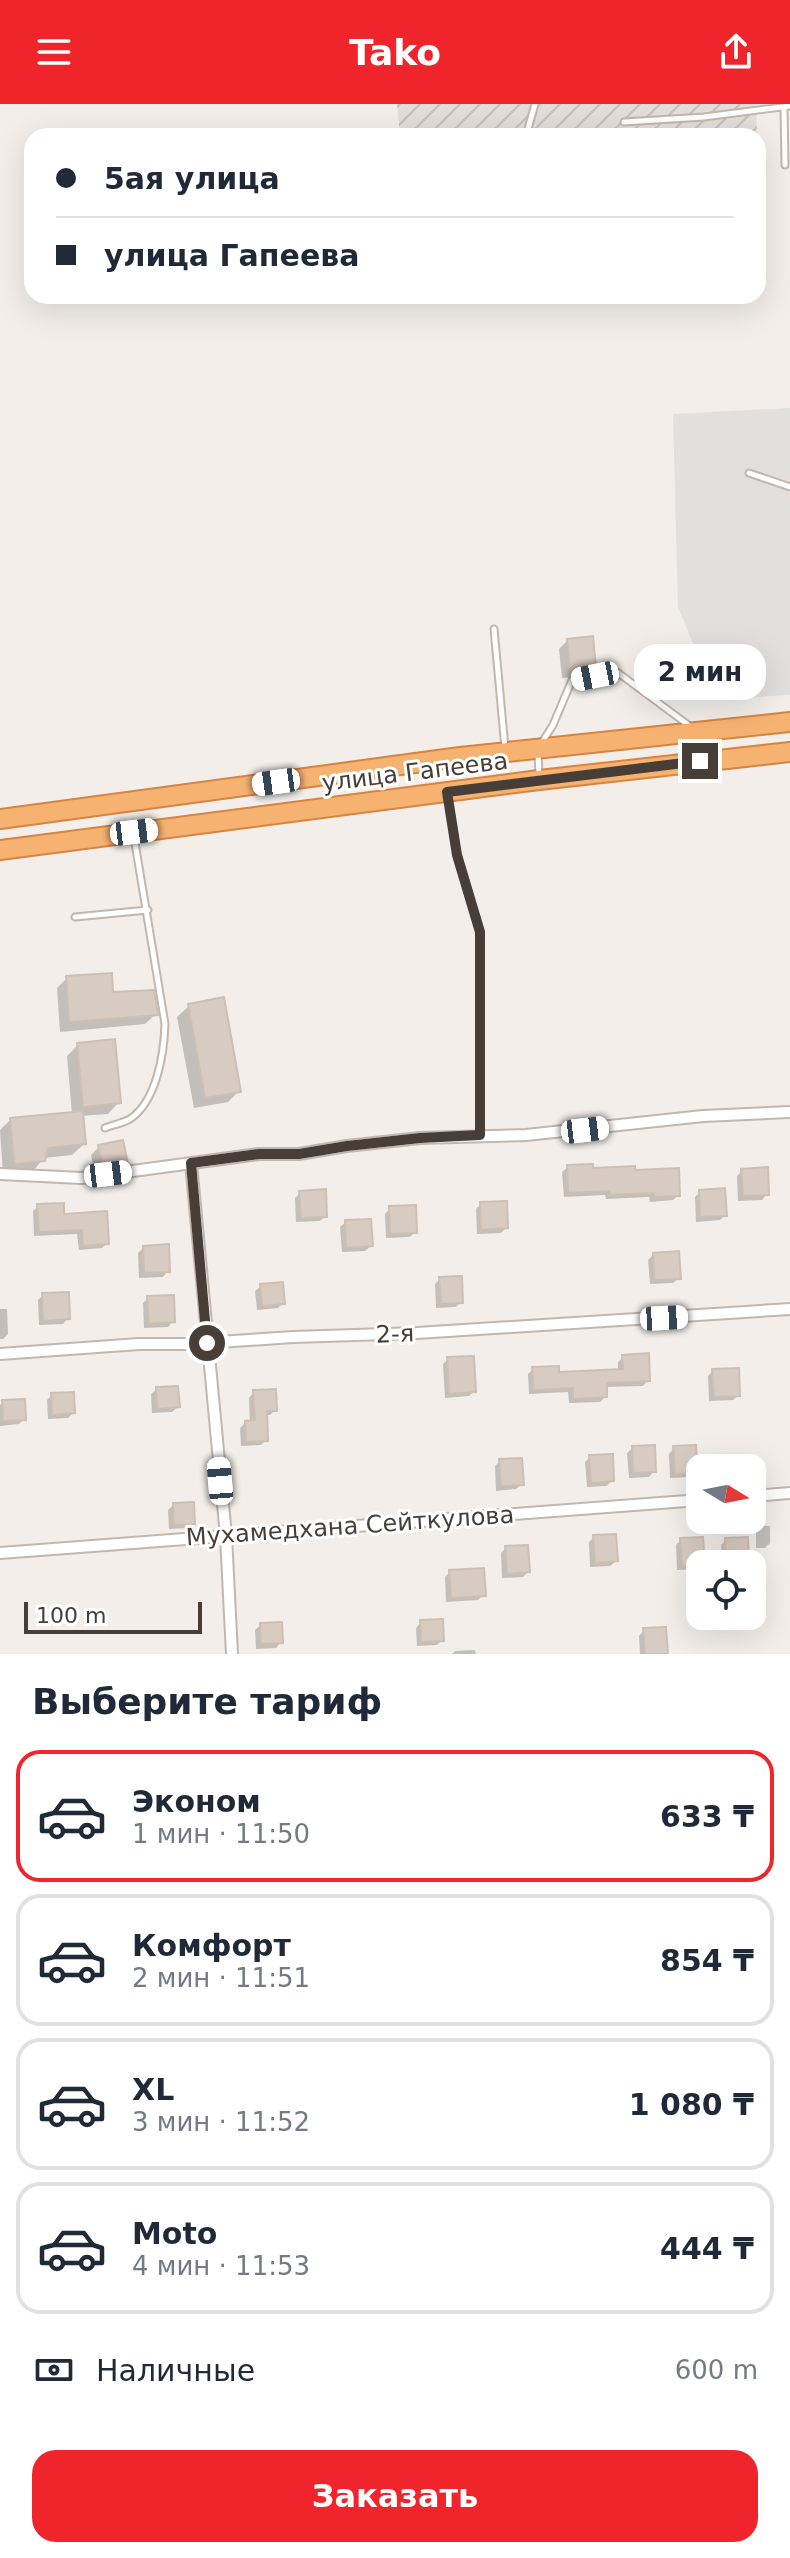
<!DOCTYPE html>
<html lang="ru">
<head>
<meta charset="utf-8">
<style>
	:root { --surface:#fff; --page:#f6f6f7; --text:#1f2937; --muted:#747a83; --line:#e0e1e3; --accent:#ef252b }
	body { margin:0; font-family:"DejaVu Sans",sans-serif; background:var(--page); color:var(--text); height:100vh; display:flex; flex-direction:column; font-size:30px; white-space:nowrap }
	* { box-sizing:border-box; margin:0 }
	p { font-size:26px; color:var(--muted) }
	.icon { flex:none; width:44px; height:44px; fill:none; stroke:currentColor; stroke-width:2; stroke-linecap:round; stroke-linejoin:round }
	.map { position:relative; height:1550px; overflow:hidden }
	.panel { display:flex; flex-direction:column; background:var(--surface); flex:1 }
	.panel>* { flex:none }
	.hud { position:absolute; left:24px; top:24px; width:742px; height:176px; border-radius:24px; box-shadow:0 8px 32px #0002; display:grid; align-content:center; height:176px; padding:0 32px; background:var(--surface) }
	.needle { width:52px; rotate:100deg }
	.buttons { position:absolute; left:686px; top:1350px; display:grid; gap:16px }
	.buttons a { display:grid; place-items:center; width:80px; height:80px; border-radius:16px; background:var(--surface); box-shadow:0 8px 32px #0002; font-size:40px }
	.scale { position:absolute; left:24px; bottom:20px; width:178px; box-sizing:border-box; padding-left:8px; border:4px solid #473e38; border-top:0; font-size:22px; line-height:28px; white-space:nowrap; color:#473e38; -webkit-text-stroke:6px #fff; paint-order:stroke }
	.end { position:absolute; width:36px; height:36px; margin:-18px; border:10px solid #473e38; background:#fff; box-shadow:0 0 0 4px #fff }
	.from { border-radius:50% }
	.bubble { position:absolute; height:56px; border-radius:24px; background:var(--surface); box-shadow:0 8px 32px #0002; font-size:26px; font-weight:800; line-height:56px; text-align:center }
	.car { position:absolute; width:24px; height:48px; margin:-24px -12px; border-radius:10px; box-shadow:0 0 6px 2px #0007; background:linear-gradient(#fff 24%,#345 0 40%,#fff 0 76%,#345 0 86%,#fff 0) }
	.hud b { display:flex; align-items:center; gap:28px; height:76px; font-size:30px }
	.hud b+b { border-top:2px solid var(--line) }
	.hud i { width:20px; height:20px; background:var(--text) }
	ul { padding:0; list-style:none }
	li { display:flex; align-items:center; gap:24px; height:132px; margin:0 16px 12px; padding:0 16px; border:4px solid var(--line); border-radius:24px }
	li div { flex:1 }
	li b { display:block; font-size:30px }
	li em { font-style:normal; font-weight:800 }
	li.on { border-color:var(--accent) }
	li>.icon { width:72px; height:72px; stroke-width:1.5 }
	h2 { padding:0 32px; font-size:36px; line-height:96px }
	.pay { display:flex; align-items:center; gap:20px; height:88px; padding:0 32px; font-size:30px }
	.pay p { margin-inline-start:auto }
	.primary-button { display:flex; gap:16px; margin-top:auto; padding:16px 32px }
	.primary-button a { flex:1; height:92px; border-radius:24px; background:var(--accent); color:#fff; font-size:32px; font-weight:800; line-height:92px; text-align:center }
	header { display:flex; justify-content:space-between; align-items:center; height:104px; padding:0 32px; background:var(--accent); color:#fff; font-size:36px; font-weight:800 }
	.map>svg:first-child { display:block }
</style>
</head>
<body>
<header><svg class="icon" aria-label="menu" viewBox="0 0 24 24"><path d="M4 6h16M4 12h16M4 18h16"/></svg>Tako<svg class="icon" aria-label="share" viewBox="0 0 24 24"><path d="M12 15V3M7 8l5-5 5 5M5 13v7h14v-7"/></svg></header>
<div class="map">
<svg width="790" height="1550" viewBox="0 0 790 1550">
	<defs>
		<pattern id="industrial-furrows" width="10" height="10" patternUnits="userSpaceOnUse" patternTransform="scale(2)"><rect width="10" height="10" fill="#e3deda"/><path d="M-1 1l2-2M0 10L10 0M9 11l2-2" fill="none" stroke="#c4c0bc"/></pattern>
	</defs>
	<rect width="100%" height="100%" fill="#f3eee9"/>
	<!-- industrial -->
	<path fill="url(#industrial-furrows)" d="M397,0h359l1,32h-357z"/>
	<!-- parking -->
	<path fill="#e2dfdd" d="M790,304v287l-74,4 -38,-92 -5,-193z"/>
	<!-- shadow -->
	<path fill="#0003" d="M567,537l27,26 -8,9 -24,2 -3,-29z
		M67,874l44,16 45,20 -11,10 -85,8 -3,-44z
		M189,902l50,85 -11,11 -34,6 -17,-91z
		M78,941l41,57 -11,12 -27,2 3,28 -12,11 -28,3 -12,14 -29,2 -3,-44 10,-10 62,-6 -5,-58z
		M99,1043l26,16 -8,8 -22,3 -4,-19z
		M568,1063l66,5 44,23 -5,5 -23,2 -1,-5 -43,2 -1,-4 -41,2 -2,-25z
		M742,1067l25,23 -5,6 -24,1 -1,-25z
		M700,1088l25,23 -5,5 -24,2 -1,-25z
		M300,1089l25,23 -5,5 -24,1 -1,-24z
		M481,1100l25,24 -5,5 -24,1 -1,-25z
		M38,1102l25,10 44,27 -5,5 -23,2 -2,-16 -43,2 -1,-25z
		M390,1104l25,24 -5,5 -24,1 -1,-24z
		M346,1118l25,24 -6,5 -23,1 -2,-25z
		M143,1144l25,23 -5,6 -24,1 -1,-25z
		M654,1150l25,24 -6,5 -23,1 -2,-24z
		M440,1175l21,23 -5,5 -20,1 -1,-24z
		M261,1182l22,17 -5,5 -21,2 -2,-19z
		M43,1191l25,23 -5,6 -24,1 -1,-25z
		M148,1194l25,23 -5,6 -24,1 -1,-25z
		M0,1205h7l1,25 -5,5h-3z
		M623,1253l25,23 -5,6 -38,1v10l-5,5 -31,1 -1,-11 -39,2 -1,-20 5,-5 24,5 61,-3v-9z
		M448,1255l26,32 -5,5 -24,2 -2,-34z
		M713,1267l25,24 -5,5 -24,1 -1,-25z
		M157,1285l21,18 -6,5 -20,1 -1,-19z
		M254,1288l21,18 -5,5h-5l1,25 -5,5 -20,1 -1,-18 6,-6h4l-1,-24z
		M52,1291l21,18 -5,5 -20,1 -1,-19z
		M3,1298l21,17 -5,5 -19,2v-21z
		M633,1344l21,23 -5,6 -20,1 -2,-25z
		M674,1344l22,24 -6,5 -20,1 -1,-24z
		M590,1353l22,23 -5,6 -20,1 -2,-25z
		M500,1357l22,23 -6,5 -20,2 -1,-25z
		M173,1401l20,18 -5,5 -19,1 -1,-19z
		M761,1422h9v17l-5,5h-9v-17z
		M594,1433l22,24 -6,5 -20,1 -1,-25z
		M681,1436l19,24 -3,5 -20,1 -1,-25z
		M726,1436l21,20 -4,4h-21l-1,-19z
		M506,1444l22,24 -5,5 -21,1 -1,-25z
		M450,1468l34,23 -6,5 -32,2 -1,-25z
		M421,1518l21,18 -5,5 -20,1 -1,-18z
		M261,1521l20,17 -5,6 -20,1 -1,-19z
		M644,1526l22,24h-26l-1,-18z
		M475,1546l1,4h-24l3,-3z"/>
	<!-- building -->
	<path fill="#d8cbc2" stroke="#cfbfb2" stroke-width="2" d="M593,532l3,32 -26,3 -3,-32z
		M112,869l1,19 41,-2 4,25 -89,7 -3,-46z
		M224,893l17,95 -36,6 -17,-94z
		M115,935l6,64 -38,4 -6,-64z
		M83,1007l3,33 -38,4 -3,13 -31,3 -4,-46z
		M123,1036l5,24 -25,3 -5,-22z
		M593,1060v4l42,-2v4l44,-2 1,28 -26,1v-4l-44,2v-4l-42,2 -1,-28z
		M768,1063l1,28 -26,1 -2,-27z
		M725,1084l2,28 -27,1 -1,-27z
		M326,1085l1,28 -26,1 -2,-27z
		M507,1097l1,27 -27,2 -1,-28z
		M64,1099v11l43,-3 2,33 -26,2 -1,-16 -43,2 -2,-28z
		M416,1101l1,28 -27,1 -1,-28z
		M371,1115l2,27 -27,2 -1,-28z
		M169,1140l1,28 -26,1 -1,-27z
		M679,1147l2,28 -27,1 -1,-27z
		M462,1172l1,27 -22,1 -2,-27z
		M283,1178l2,22 -23,2 -2,-22z
		M69,1188l1,27 -27,2 -1,-28z
		M174,1191l1,27 -26,2 -2,-28z
		M649,1249l1,28 -43,2v14l-34,2v-11l-39,2 -2,-23 27,-1v6l64,-3 -1,-14z
		M474,1252l2,36 -27,2 -2,-37z
		M739,1264l1,28 -26,1 -2,-28z
		M178,1282l2,21 -23,2 -1,-22z
		M276,1285l1,22h-10l1,30 -22,1 -1,-21 10,-1 -2,-30z
		M74,1288l1,21 -23,2 -1,-22z
		M25,1295l1,21 -23,1 -1,-21z
		M655,1341l1,27 -23,1 -1,-27z
		M696,1341l2,28 -23,1 -2,-28z
		M613,1350l1,27 -23,2 -2,-28z
		M522,1354l2,27 -23,1 -2,-27z
		M194,1398l1,22 -21,1 -1,-22z
		M616,1430l2,27 -23,2 -2,-28z
		M703,1433l2,27 -23,2 -2,-28z
		M748,1433l1,24 -23,1 -1,-24z
		M528,1441l2,27 -23,2 -2,-28z
		M484,1464l2,28 -35,2 -2,-28z
		M443,1515l1,22 -23,1 -1,-22z
		M282,1518l1,21 -22,1 -1,-21z
		M666,1523l2,27h-23l-2,-26z"/>
	<g fill="none" stroke-linecap="round" stroke-linejoin="round">
		<!-- lane casing -->
		<g stroke="#c2b7af" stroke-width="9">
			<path id="lane" d="M784,3l1,58
				M624,18l80,-5 86,-11
				M526,32l9,-32
				M749,369l41,14
				M494,525l11,119
				M698,634l2,22
				M541,640l12,-19 19,-45 45,-8 74,55
				M538,649l1,22
				M448,692l9,59 23,77v203
				M75,813l73,-7
				M105,1024c7,-3 18,-5 25,-9 27,-18 34,-66 35,-95l-31,-187"/>
		</g>
		<!-- street casing -->
		<g stroke="#c2b7af" stroke-width="14">
			<path id="street" d="M191,1059l35,373 6,118
				M0,1070l81,4 178,-24h40l48,-8 73,-8 106,-3 177,-19 87,-4
				M0,1250l139,-10h50l104,-7 124,-4 373,-24
				M752,1392l38,-3
				M0,1449l700,-53"/>
		</g>
		<!-- highway casing -->
		<g stroke="#d68441" stroke-width="22">
			<path id="highway" d="M0,715l460,-62 330,-35
				M0,746l539,-70 251,-28"/>
		</g>
		<!-- lane -->
		<use href="#lane" stroke="#fff" stroke-width="5"/>
		<!-- street -->
		<use href="#street" stroke="#fff" stroke-width="10"/>
		<!-- highway -->
		<use href="#highway" stroke="#f6b271" stroke-width="18"/>
	</g>
	<g fill="none" stroke-linecap="round" stroke-linejoin="round">
		<!-- route -->
		<path stroke="#473e38" stroke-width="10" d="M207,1239l-16,-180 68,-9h40l48,-8 73,-8 60,-3v-203l-23,-77 -10,-63 253,-31"/>
	</g>
	<g text-anchor="middle" stroke-width="6" stroke-linejoin="round" paint-order="stroke">
		<!-- street labels -->
		<g font-size="24" fill="#473e38" stroke="#fff">
			<text transform="translate(415 668) rotate(-7)" y="8">улица Гапеева</text>
			<text transform="translate(395 1230) rotate(-2)" y="8">2-я</text>
			<text transform="translate(350 1422) rotate(-4)" y="8">Мухамедхана Сейткулова</text>
		</g>
	</g>
</svg>
<div class="buttons">
<a><svg class="needle" viewBox="-14 -14 28 28"><path d="M0-13l5 13h-10z" fill="#e53935"/><path d="M0 13l5-13h-10z" fill="#747a83"/></svg></a>
<a><svg class="icon" aria-label="locate" viewBox="0 0 24 24"><circle cx="12" cy="12" r="6"/><path d="M12 2v4M12 18v4M2 12h4M18 12h4"/></svg></a>
</div>
<div class="scale">100 m</div>
<i class="end from" style="left:207px;top:1239px"></i>
<i class="end" style="left:700px;top:657px"></i>
<div class="bubble" style="left:634px;top:540px;width:132px">2 мин</div>
<i class="car" style="left:595px;top:572px;rotate:259deg"></i>
<i class="car" style="left:276px;top:678px;rotate:262deg"></i>
<i class="car" style="left:134px;top:728px;rotate:83deg"></i>
<i class="car" style="left:585px;top:1026px;rotate:83deg"></i>
<i class="car" style="left:108px;top:1070px;rotate:83deg"></i>
<i class="car" style="left:664px;top:1214px;rotate:87deg"></i>
<i class="car" style="left:220px;top:1377px;rotate:355deg"></i>
<div class="hud">
<b><i class="from"></i>5ая улица</b>
<b><i></i>улица Гапеева</b>
</div>
</div>
<section class="panel">
<h2>Выберите тариф</h2>
<ul>
<li class="on"><svg class="icon" aria-label="car" viewBox="0 0 24 24"><path d="M5 17H2v-5l4-1 3-4h7l3 4 3 1v5h-3M9 17h6M6 11h13"/><circle cx="7" cy="17" r="2"/><circle cx="17" cy="17" r="2"/></svg><div><b>Эконом</b><p>1 мин · 11:50</p></div><em>633 ₸</em></li>
<li><svg class="icon" aria-label="car" viewBox="0 0 24 24"><path d="M5 17H2v-5l4-1 3-4h7l3 4 3 1v5h-3M9 17h6M6 11h13"/><circle cx="7" cy="17" r="2"/><circle cx="17" cy="17" r="2"/></svg><div><b>Комфорт</b><p>2 мин · 11:51</p></div><em>854 ₸</em></li>
<li><svg class="icon" aria-label="car" viewBox="0 0 24 24"><path d="M5 17H2v-5l4-1 3-4h7l3 4 3 1v5h-3M9 17h6M6 11h13"/><circle cx="7" cy="17" r="2"/><circle cx="17" cy="17" r="2"/></svg><div><b>XL</b><p>3 мин · 11:52</p></div><em>1 080 ₸</em></li>
<li><svg class="icon" aria-label="car" viewBox="0 0 24 24"><path d="M5 17H2v-5l4-1 3-4h7l3 4 3 1v5h-3M9 17h6M6 11h13"/><circle cx="7" cy="17" r="2"/><circle cx="17" cy="17" r="2"/></svg><div><b>Moto</b><p>4 мин · 11:53</p></div><em>444 ₸</em></li>
</ul>
<div class="pay"><svg class="icon" aria-label="cash" viewBox="0 0 24 24"><path d="M3 7h18v10H3z"/><circle cx="12" cy="12" r="2"/></svg>Наличные<p>600 m</p></div>
<div class="primary-button"><a>Заказать</a></div>
</section>
</body>
</html>
